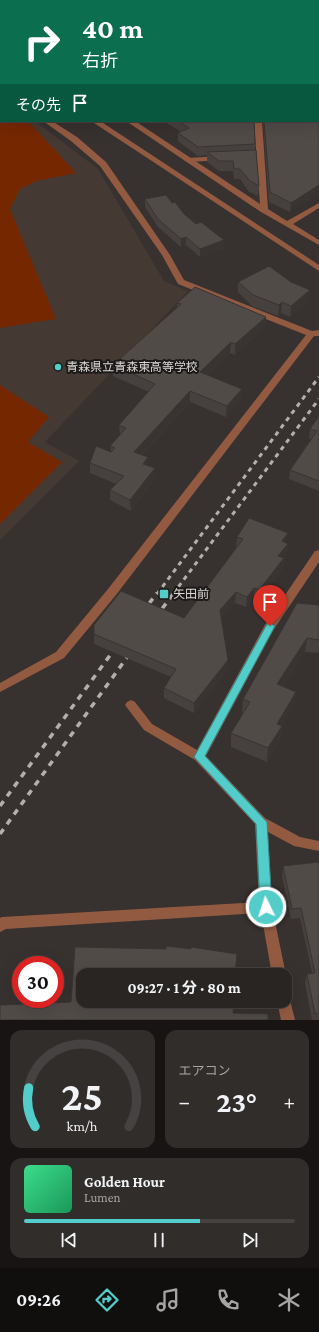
<!DOCTYPE html>
<html lang="ja">
<head>
<meta charset="utf-8">
<style>
  :root { --surface:#292523; --page:#312d2b; --text:#f1f3f6; --muted:#a5a5a6; --line:#454241; --accent:#53cdca }
  body { margin:0; font-family:"Crimson Pro","Noto Sans JP",serif; background:var(--page); color:var(--text); height:100vh; display:flex; flex-direction:column; font-size:15px; white-space:nowrap }
  * { box-sizing:border-box; margin:0 }
  p { font-size:13px; color:var(--muted) }
  .icon { flex:none; width:22px; height:22px; fill:none; stroke:currentColor; stroke-width:2; stroke-linecap:round; stroke-linejoin:round }
  .map { position:relative; height:1020px; overflow:hidden }
  .drawer { display:flex; flex-direction:column; gap:10px; padding:10px; background:#171413; flex:1 }
  .drawer>* { flex:none }
  .banner { position:absolute; left:0px; top:0px; width:319px; height:122px; box-shadow:0 4px 16px #0002,0 0 0 1px var(--line); background:#0b6e4f; color:#fff; overflow:hidden }
  .speed { position:absolute; left:12px; top:956px; display:flex; gap:8px; font-size:20px; font-weight:700; text-align:center }
  .speed>* { display:grid; place-content:center; width:52px; height:52px; border-radius:50%; background:var(--surface); box-shadow:0 4px 16px #0002,0 0 0 1px var(--line); line-height:1 }
  .speed .limit { border:6px solid #d22; background:#fff; color:#111 }
  .pin { position:absolute; display:grid; place-items:center; width:34px; height:34px; color:#fff; margin:-41px -17px; border-radius:50% 50% 50% 0; rotate:-45deg; box-shadow:0 0 4px #0007 }
  .pin .icon { rotate:45deg }
  .me { position:absolute; width:44px; margin:-22px; rotate:356deg; stroke-linejoin:round; filter:drop-shadow(0 0 3px #0008) }
  .turn { display:flex; align-items:center; gap:14px; height:84px; padding:0 16px; font-size:18px }
  .turn .icon { width:52px; height:52px; stroke-width:2.5 }
  .turn b { display:block; font-size:28px; line-height:34px }
  .then { display:flex; align-items:center; height:38px; padding:0 16px; background:#0003; gap:8px; font-size:15px }
  .big { font-size:30px; font-weight:700; line-height:1.1 }
  .drawer .tile { flex:1; display:flex; flex-direction:column; justify-content:center; gap:6px; min-width:0; padding:0 14px; border-radius:12px; background:var(--page) }
  .drawer .dial { align-items:center; gap:0 }
  .dial svg { height:104px; overflow:visible; fill:none; stroke:var(--line); stroke-width:7; stroke-linecap:round; text-anchor:middle }
  .dial text { fill:var(--text); stroke:none }
  .song { display:flex; align-items:center; gap:12px }
  .cover { width:48px; height:48px; border-radius:6px; background:linear-gradient(135deg,hsl(150 70% 55%),hsl(150 70% 35%)) }
  .played { height:4px; border-radius:2px; background:linear-gradient(90deg,var(--accent) 65%,var(--line) 65%) }
  .keys { display:flex; justify-content:space-around; direction:ltr }
  .heat { display:flex; justify-content:space-between; align-items:center; font-size:22px; direction:ltr }
  .drawer .tiles { flex:1; display:grid; gap:10px; grid-template-columns:1fr 1fr }
  .tile:last-child { grid-column:span 2 }
  .trip { position:absolute; left:76px; top:968px; width:216px; height:40px; border-radius:12px; background:var(--surface); box-shadow:0 4px 16px #0002,0 0 0 1px var(--line); font-weight:700; line-height:40px; text-align:center }
  .menu { display:flex; height:64px; justify-content:space-around; align-items:center; background:#100f0e; color:var(--muted) }
  .menu .icon { width:28px; height:28px }
  .menu .selected { color:var(--accent) }
  .menu b { font-size:18px; color:var(--text) }
  .map>svg:first-child { display:block }
  .built { fill:#453934 }
  .green { fill:#752800 }
  .lines { fill:none; stroke-linecap:round; stroke-linejoin:round }
  .stream { fill:#3c0f00; fill-rule:evenodd }
  .service { fill:#935a42; fill-rule:evenodd }
  .minor { fill:#935a42; fill-rule:evenodd }
  .tertiary { fill:#935a42; fill-rule:evenodd }
  .rail-far1 { stroke:#b3afad; stroke-width:3; stroke-dasharray:4.5 4.5; stroke-linecap:butt }
  .rail { stroke:#b3afad; stroke-width:3.5; stroke-dasharray:6 6; stroke-linecap:butt }
  .wall { fill:#46403e }
  .shaded-wall { fill:#393432 }
  .building { fill:#514b48; stroke:#393432 }
  .route { fill:#53cdca; stroke:#368583 }
  .poi-dot { fill:#53cdca; stroke:#1c1a19; stroke-width:1.5 }
  .labels { text-anchor:middle; dominant-baseline:central; stroke-width:4; stroke-linejoin:round; paint-order:stroke }
  .poi-label { font-size:12px; fill:#dbd7d5; stroke:#1c1a19; text-anchor:start }
</style>
</head>
<body>
<div class="map">
<svg width="319" height="1020" viewBox="0 0 319 1020">
  <rect width="100%" height="100%" fill="#37312f"/>
  <polygon class="built" points="0,98 1,121 35,121 98,169 164,281 188,291 45,442 79,461 0,540"/>
  <g class="green">
    <polygon points="0,105 1,121 25,121 32,125 76,173 37,181 20,189 10,209 56,319 0,328"/>
    <polygon points="0,385 49,417 28,442 62,462 0,524"/>
  </g>
  <g class="lines">
    <rect class="stream" x="0" y="48" width="1" height="2"/>
    <g class="service">
      <rect x="119" y="0" width="7" height="1"/>
      <polygon points="215,0 226,0 215,1"/>
      <rect x="0" y="28" width="1" height="4"/>
      <polygon points="221,156 225,158 224,160 188,162 184,160 188,158"/>
    </g>
    <g class="minor">
      <rect x="0" y="2" width="1" height="4"/>
      <rect x="0" y="35" width="1" height="5"/>
      <rect x="318" y="63" width="1" height="4"/>
      <rect x="0" y="93" width="1" height="4"/>
      <polygon points="43,121 52,121 77,137 106,162 170,255 184,280 312,331 319,330 319,336 314,336 116,595 64,658 0,692 0,683 56,652 108,589 306,335 178,284 162,255 100,166 71,141"/>
      <polygon points="126,121 135,121 260,204 254,121 262,121 268,209 287,221 319,203 319,208 293,224 319,240 319,245 261,212"/>
      <polygon points="319,550 319,562 274,629 206,756 265,818 300,837 319,841 319,851 294,846 268,832 272,907 286,975 285,976 285,975 272,975 261,913 6,929 0,932 0,918 2,917 259,902 255,824 195,760 144,730 125,705 127,702 131,700 135,702 152,724 197,750 266,623 315,551"/>
      <polygon points="285,995 289,996 295,1020 281,1020 277,1001 285,1001"/>
    </g>
    <g class="tertiary">
      <rect x="0" y="56" width="1" height="5"/>
      <polygon points="91,121 100,121 319,265 319,271"/>
    </g>
    <g class="rail-far1">
      <polyline points="157,594 319,377"/>
      <polyline points="173,594 319,399"/>
    </g>
    <g class="rail">
      <polyline points="142,613 157,593"/>
      <polyline points="155,618 174,593"/>
      <polyline points="0,806 119,643"/>
      <polyline points="0,834 133,649"/>
    </g>
  </g>
  <g class="wall">
    <polygon points="265,0 319,0 319,54 318,54 318,1 266,1"/>
    <polygon points="163,121 254,121 255,144 255,150 259,186 258,196 249,192 240,179 234,179 233,171 219,171 207,162 207,155 198,156 178,141 178,133 180,131"/>
    <polygon points="263,121 318,121 290,212 269,202"/>
    <polygon points="145,199 172,203 184,214 196,224 224,240 224,248 200,257 186,245 181,247 158,227 145,207"/>
    <polygon points="238,282 309,301 290,317 281,313 278,316 252,306 238,292"/>
    <polygon points="177,303 266,317 265,328 235,355 230,353 208,375 241,400 226,417 190,402 142,455 148,466 155,468 155,479 131,511 110,500 110,490 116,484 90,473 90,463 111,452 110,446 120,436 119,425 149,392 113,376 113,365 177,308"/>
    <polygon points="319,416 319,491 289,479 290,470 312,439 309,438 310,429"/>
    <polygon points="237,537 287,543 288,544 287,554 284,558 283,569 259,601 254,598 246,607 235,603 221,619 228,660 227,670 194,713 164,698 164,688 171,677 94,644 94,634 184,618 237,547 236,547"/>
    <polygon points="319,605 319,653 305,652 283,686 296,692 294,706 282,726 281,740 267,762 231,747 231,733 244,713 242,713 243,699"/>
    <polygon points="319,862 319,1020 312,1020 305,983 307,974 312,973 300,918 291,919 282,876 283,866"/>
  </g>
  <g class="shaded-wall">
    <polygon points="319,185 319,194 290,212 291,203"/>
    <polygon points="186,237 186,245 181,247 181,239"/>
    <polygon points="224,240 224,248 200,257 200,249"/>
    <polygon points="310,290 309,301 290,317 291,306"/>
    <polygon points="282,302 281,313 278,316 279,305"/>
    <polygon points="266,317 265,328 235,355 235,344"/>
    <polygon points="231,342 230,353 200,383 200,372"/>
    <polygon points="242,389 241,400 226,417 227,406"/>
    <polygon points="190,391 190,402 134,463 134,452"/>
    <polygon points="148,457 149,468 143,464"/>
    <polygon points="155,468 155,479 131,511 130,500"/>
    <polygon points="288,533 287,544 282,541"/>
    <polygon points="288,544 287,554 277,567 278,556"/>
    <polygon points="284,558 283,569 259,601 259,590"/>
    <polygon points="254,588 254,598 246,607 247,597"/>
    <polygon points="236,592 235,603 220,621 220,610"/>
    <polygon points="307,638 305,652 276,697 277,684"/>
    <polygon points="228,660 227,670 194,713 194,703"/>
    <polygon points="296,692 294,706 282,728 282,726 281,740 267,762 268,748 277,724"/>
  </g>
  <g class="building">
    <polygon points="4,0 49,0 50,1 4,1"/>
    <polygon points="276,0 319,0 319,46 318,46 318,1 277,1"/>
    <polygon points="318,82 319,82 319,185 291,203 270,192 264,121 318,121"/>
    <polygon points="178,121 254,121 255,144 198,147 178,133 189,128"/>
    <polygon points="256,150 259,186 250,181 240,169 234,169 233,161 219,161 207,152"/>
    <polygon points="166,195 172,203 175,202 184,214 196,224 201,222 224,240 200,249 186,237 181,239 158,219 145,199"/>
    <polygon points="269,266 291,282 310,290 291,306 282,302 279,305 253,295 238,282"/>
    <polygon points="195,287 266,317 235,344 231,342 200,372 242,389 227,406 190,391 134,452 148,457 143,464 155,468 130,500 110,490 124,476 90,463 96,446 111,452 115,448 110,446 126,428 119,425 155,384 113,365 181,304 177,303"/>
    <polygon points="319,416 319,481 290,470 317,431 310,429"/>
    <polygon points="249,518 288,533 282,541 288,544 278,556 284,558 259,590 254,588 247,597 236,592 220,610 228,660 194,703 164,688 176,669 94,634 94,625 121,591 184,618 243,539 237,537"/>
    <polygon points="297,603 319,605 319,640 307,638 277,684 296,692 277,724 282,726 268,748 231,733 250,702 243,699"/>
    <polygon points="319,862 319,1013 315,1014 307,974 315,973 301,908 292,909 283,866"/>
    <polygon points="166,946 191,949 191,947 237,954 235,975 83,975 83,1001 234,1001 233,1013 268,1014 268,1020 0,1020 0,1005 71,1002 75,947 166,949"/>
  </g>
  <polygon class="route" points="270,623 275,626 205,756 267,822 272,907 270,910 266,912 262,910 260,907 256,824 194,757 267,624"/>
  <g class="poi-dot">
    <circle cx="58" cy="367" r="4"/>
    <rect x="159" y="589" width="10" height="10" rx="2"/>
  </g>
  <g class="labels">
    <g class="poi-label">
      <text x="66" y="367">青森県立青森東高等学校</text>
      <text x="173" y="594">矢田前</text>
    </g>
  </g>
</svg>
<div class="speed"><div class="limit">30</div></div>
<div class="pin" style="left:270px;top:626px;background:#d93025"><svg class="icon" aria-label="arrive" viewBox="0 0 24 24"><path d="M6 21V4h12l-3 4 3 4H6"/></svg></div>
<svg class="me" style="left:266px;top:907px" viewBox="-20 -20 40 40"><circle r="17" fill="#53cdca" stroke="#fff" stroke-width="3"/><path d="M0-11L8 9 0 5-8 9z" fill="#fff"/></svg>
<div class="trip">09:27 · 1 分 · 80 m</div>
<div class="banner">
<div class="turn"><svg class="icon" aria-label="right" viewBox="0 0 24 24"><path d="M7 20v-9h11M14 6l5 5-5 5"/></svg><div><b>40 m</b>右折</div></div>
<div class="then">その先<svg class="icon" aria-label="arrive" viewBox="0 0 24 24"><path d="M6 21V4h12l-3 4 3 4H6"/></svg></div>
</div>
</div>
<section class="drawer">
<div class="tiles">
<div class="tile dial"><svg viewBox="0 0 100 80">
<path d="M14 69A42 42 0 1 1 86 69"/>
<path d="M14 69A42 42 0 0 1 9 39" stroke="#53cdca"/>
<text x="50" y="56" font-size="32" font-weight="700">25</text>
<text x="50" y="72" font-size="11">km/h</text>
</svg></div>
<div class="tile"><p>エアコン</p>
<div class="heat"><a>−</a><b class="big">23°</b><a>+</a></div>
</div>
<div class="tile">
<div class="song"><i class="cover"></i><div><b>Golden Hour</b><p>Lumen</p></div></div>
<div class="played"></div>
<div class="keys"><svg class="icon" aria-label="previous" viewBox="0 0 24 24"><path d="M18 5L8 12l10 7zM5 5v14"/></svg><svg class="icon" aria-label="pause" viewBox="0 0 24 24"><path d="M8 5v14M16 5v14"/></svg><svg class="icon" aria-label="next" viewBox="0 0 24 24"><path d="M6 5l10 7-10 7zM19 5v14"/></svg></div>
</div>
</div>
</section>
<nav class="menu">
<b>09:26</b>
<svg class="icon selected" aria-label="directions" viewBox="0 0 24 24"><path d="M12 3l9 9-9 9-9-9zM9 14v-3h6M13 9l2 2-2 2"/></svg>
<svg class="icon" aria-label="music" viewBox="0 0 24 24"><path d="M9 18V5l10-2v13"/><circle cx="6" cy="18" r="3"/><circle cx="16" cy="16" r="3"/></svg>
<svg class="icon" aria-label="phone" viewBox="0 0 24 24"><path d="M5 4h4l2 5-3 2q2 4 5 5l2-3 5 2v4C11 20 4 13 5 4z"/></svg>
<svg class="icon" aria-label="climate" viewBox="0 0 24 24"><path d="M12 3v18M4 7l16 10M4 17L20 7"/></svg>
</nav>
</body>
</html>
